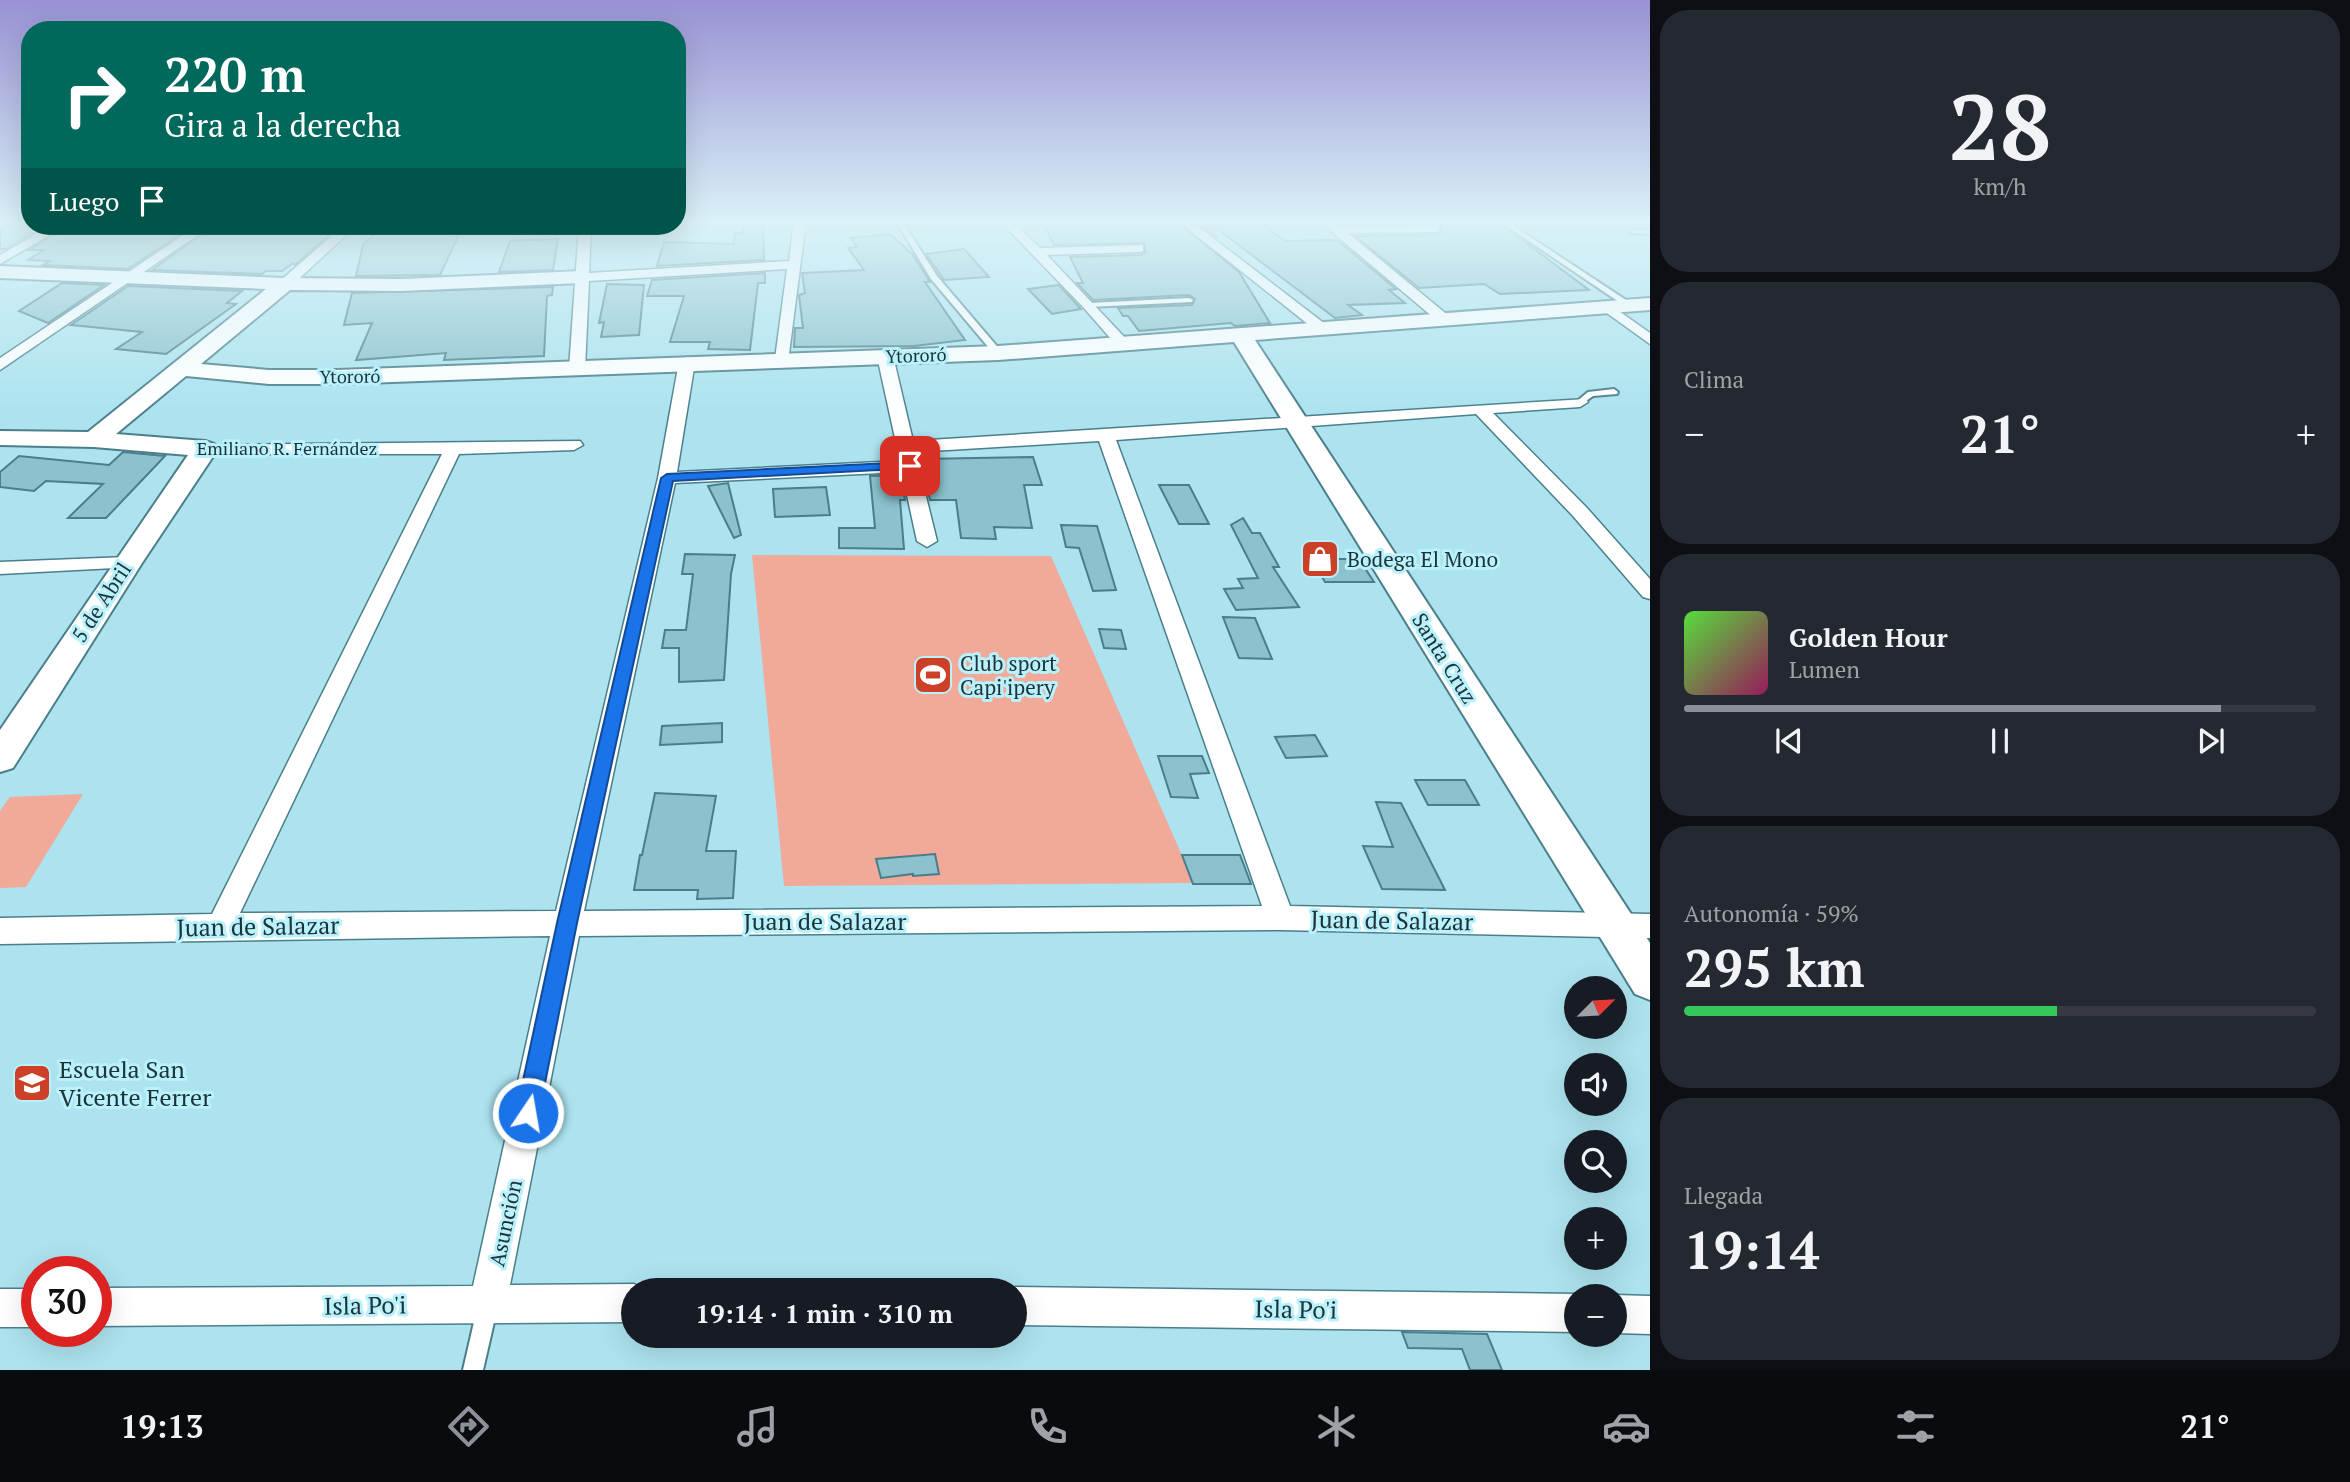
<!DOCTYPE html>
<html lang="es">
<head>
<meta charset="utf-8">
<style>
  :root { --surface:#171b24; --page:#242831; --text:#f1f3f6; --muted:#9ea1a6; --line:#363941; --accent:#8c9099 }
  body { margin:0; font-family:"PT Serif",serif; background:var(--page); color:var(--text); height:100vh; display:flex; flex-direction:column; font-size:26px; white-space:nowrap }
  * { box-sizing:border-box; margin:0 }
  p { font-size:23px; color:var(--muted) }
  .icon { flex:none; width:38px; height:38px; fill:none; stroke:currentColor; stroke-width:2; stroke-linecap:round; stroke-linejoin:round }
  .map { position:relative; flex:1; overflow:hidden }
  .panel { display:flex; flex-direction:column; gap:10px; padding:10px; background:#0d0f14; width:700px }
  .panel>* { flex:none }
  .guide { position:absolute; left:21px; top:21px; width:665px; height:214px; border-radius:28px; box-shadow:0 7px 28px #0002; background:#00695c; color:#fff; overflow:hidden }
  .needle { width:46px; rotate:66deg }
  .buttons { position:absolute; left:1564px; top:976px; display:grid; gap:14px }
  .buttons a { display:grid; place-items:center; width:63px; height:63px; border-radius:50%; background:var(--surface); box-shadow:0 7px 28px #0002; font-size:35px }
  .speed { position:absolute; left:21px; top:1256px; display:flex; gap:14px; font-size:35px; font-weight:700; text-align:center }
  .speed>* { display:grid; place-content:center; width:91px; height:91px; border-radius:50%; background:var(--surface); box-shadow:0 7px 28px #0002; line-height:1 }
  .speed .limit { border:10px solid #d22; background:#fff; color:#111 }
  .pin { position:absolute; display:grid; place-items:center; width:60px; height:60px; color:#fff; margin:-30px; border-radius:14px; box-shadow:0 4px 10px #0006 }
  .me { position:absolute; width:77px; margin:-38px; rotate:12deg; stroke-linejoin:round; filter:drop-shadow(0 0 5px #0008) }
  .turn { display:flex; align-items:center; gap:24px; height:147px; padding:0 28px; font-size:32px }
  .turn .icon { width:91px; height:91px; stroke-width:2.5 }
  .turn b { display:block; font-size:49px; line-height:60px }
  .then { display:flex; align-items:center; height:66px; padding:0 28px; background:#0003; gap:14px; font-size:26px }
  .big { font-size:52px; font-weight:700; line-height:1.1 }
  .panel .widget { flex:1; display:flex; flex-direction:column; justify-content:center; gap:10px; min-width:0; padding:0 24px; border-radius:28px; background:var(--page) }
  .panel .dial { align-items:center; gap:0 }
  .dial b { font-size:91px; line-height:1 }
  .song { display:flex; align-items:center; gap:21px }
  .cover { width:84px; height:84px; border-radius:10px; background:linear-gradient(135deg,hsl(110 70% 55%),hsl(330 70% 35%)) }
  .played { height:7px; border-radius:4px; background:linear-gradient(90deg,var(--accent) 85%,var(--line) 85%) }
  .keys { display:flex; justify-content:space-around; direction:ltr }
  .heat { display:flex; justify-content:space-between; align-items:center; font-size:38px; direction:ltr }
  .charge { height:10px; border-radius:5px; background:linear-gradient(90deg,#34c759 59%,var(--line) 0) }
  .trip { position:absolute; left:621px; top:1278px; width:406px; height:70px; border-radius:35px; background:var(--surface); box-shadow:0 7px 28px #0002; font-weight:700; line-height:70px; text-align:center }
  .menu { display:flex; height:112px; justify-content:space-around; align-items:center; background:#090b0e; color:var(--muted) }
  .menu .icon { width:49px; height:49px }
  .menu .selected { color:var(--accent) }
  .menu b { font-size:32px; color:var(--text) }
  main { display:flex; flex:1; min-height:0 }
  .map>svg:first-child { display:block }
  .green { fill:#f1a999 }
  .building { fill:#8bc2cd; stroke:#4a7e89; stroke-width:2 }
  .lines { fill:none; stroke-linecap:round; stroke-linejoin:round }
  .lane-casing { stroke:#4a7f8a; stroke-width:4 }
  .street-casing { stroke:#4a7f8a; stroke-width:3 }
  .secondary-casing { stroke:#4a7f8a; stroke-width:4 }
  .lane { fill:#fff; fill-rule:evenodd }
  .street { fill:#fff; fill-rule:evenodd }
  .secondary { fill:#fff; fill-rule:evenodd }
  .route { fill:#1a73e8; stroke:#114b97; stroke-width:2 }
  .labels { text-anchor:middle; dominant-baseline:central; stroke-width:6; stroke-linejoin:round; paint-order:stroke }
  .far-street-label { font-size:18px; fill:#1d3338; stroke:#b9f1fd }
  .poi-label { font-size:21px; fill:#1d3338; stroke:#b9f1fd; text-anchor:start }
  .street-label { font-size:21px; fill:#1d3338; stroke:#b9f1fd }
  .near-street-label { font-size:24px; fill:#1d3338; stroke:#b9f1fd }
  .near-poi-label { font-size:24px; fill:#1d3338; stroke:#b9f1fd; text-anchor:start }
</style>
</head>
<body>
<main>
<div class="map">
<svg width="1650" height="1370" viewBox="0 0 1650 1370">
  <rect width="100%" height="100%" fill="#ace3ef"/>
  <g class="green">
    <polygon points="752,555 1051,556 1194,883 784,886"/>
    <polygon points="83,794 26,887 0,888 0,811 10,797"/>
  </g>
  <g class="building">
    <polygon points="1042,221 1064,221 1066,225 1144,225 1141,221 1176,221 1239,272 1270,323 1235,326 1231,323 1139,331 1128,316 1123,316 1118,308 1192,305 1195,299 1189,295 1093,300 1077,283 1083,283 1070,257 1140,255 1145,253 1145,243 1054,245"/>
    <polygon points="1195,221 1258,221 1285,241 1337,240 1396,289 1389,290 1405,303 1348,305 1362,315 1335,318 1207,221 1217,238"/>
    <polygon points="1370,221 1497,221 1589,290 1500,294 1484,284 1419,288 1355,236 1436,235 1441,233 1441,223 1373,223"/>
    <polygon points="8,225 28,226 46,226 5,249 0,249 0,229"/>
    <polygon points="67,226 193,226 128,269 43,265 50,261 28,260 44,250 29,250"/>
    <polygon points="213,226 339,226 295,265 293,263 282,271 266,271 262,274 152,270"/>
    <polygon points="382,226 463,226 440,275 356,276 363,245"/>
    <polygon points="743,226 763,226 764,260 657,266 664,242 734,244 735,233 743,233"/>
    <polygon points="890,234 913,255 930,282 925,282 965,340 914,346 794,347 795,328 803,328 799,295 805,293 802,273 864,270 848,248 857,247 851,238"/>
    <polygon points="558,239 553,270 499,272 510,241"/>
    <polygon points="964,249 989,277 944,280 926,254"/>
    <polygon points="765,273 765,283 758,283 750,350 708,349 710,342 670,342 684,296 647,296 652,280"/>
    <polygon points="62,283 104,285 48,323 19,311"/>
    <polygon points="607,284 644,285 639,335 601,337 604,322 599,323"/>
    <polygon points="1059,285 1081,309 1052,314 1028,289"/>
    <polygon points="128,286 242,291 227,303 236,304 166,354 116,349 142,332 71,325"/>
    <polygon points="553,287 552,295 547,296 544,356 444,360 446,353 356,360 372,323 344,325 352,293"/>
    <polygon points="123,452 165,456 106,518 68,518 103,484 46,481 34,491 0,487 0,472 19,456 109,465"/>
    <polygon points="1033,457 1042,485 1024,485 1032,528 994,527 996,539 961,538 956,500 930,500 921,459"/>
    <polygon points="900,475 905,500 900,500 904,549 839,548 839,528 875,528 870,476"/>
    <polygon points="728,483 741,535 734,538 708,486"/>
    <polygon points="1159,485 1189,485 1209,524 1179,524"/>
    <polygon points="826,487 830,515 775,517 773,489"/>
    <polygon points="1243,518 1252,533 1260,533 1279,567 1273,567 1299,607 1236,610 1224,589 1243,588 1238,579 1258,578 1231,525"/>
    <polygon points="1061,525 1097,526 1116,590 1093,591 1079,548 1066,547"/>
    <polygon points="1306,550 1332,550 1336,559 1359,559 1374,582 1325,582"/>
    <polygon points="685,554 735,555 731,574 724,680 679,682 679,648 662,648 665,630 686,630 693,574 682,574"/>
    <polygon points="1223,617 1255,618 1272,659 1239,658"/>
    <polygon points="1099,629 1121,630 1126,649 1104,648"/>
    <polygon points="722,723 722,742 660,745 662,726"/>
    <polygon points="1315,735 1327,756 1286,758 1275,737"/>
    <polygon points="1158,756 1202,756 1209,773 1190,774 1198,798 1171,797"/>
    <polygon points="1415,780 1465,780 1479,805 1428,805"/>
    <polygon points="655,793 716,796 706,851 736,851 733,898 697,899 698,890 634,890 640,855 642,855"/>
    <polygon points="1376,802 1401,803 1445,890 1382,889 1363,846 1393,847"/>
    <polygon points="935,854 939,874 913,876 913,874 881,878 876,859"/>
    <polygon points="1182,855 1240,855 1251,884 1193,884"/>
    <polygon points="1402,1332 1487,1334 1502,1370 1470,1370 1462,1349 1408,1348"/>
  </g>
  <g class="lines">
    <defs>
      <g id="lane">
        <polygon points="896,221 902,221 937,276 1001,351 1001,355 995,355 931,279"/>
        <polygon points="1499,221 1506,221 1635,306 1628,308"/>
        <polygon points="1632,230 1650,230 1650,234 1630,233 1629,232"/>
        <polygon points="1189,298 1193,300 1192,302 1089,307 1085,305 1089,303"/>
        <polygon points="1614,389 1618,392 1617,394 1593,396 1580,405 1576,402 1588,392"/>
        <polygon points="487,1299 494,1302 497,1309 483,1370 463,1370 477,1309 480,1302"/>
      </g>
      <g id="street">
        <polygon points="794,221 806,221 788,362 778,362 775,359 787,269 589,281 585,369 577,374 569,369 579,226 591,226 589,273 789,261"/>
        <polygon points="1000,221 1012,221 1040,248 1143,245 1143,251 1139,252 1047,255 1128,341 1130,344 1128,347 1118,347 1084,308"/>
        <polygon points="1178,221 1191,221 1329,327 1331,330 1329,333 1319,333"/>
        <polygon points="1319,221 1332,221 1339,226 1439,225 1439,231 1435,232 1348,233 1450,317 1450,323 1440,323"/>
        <polygon points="51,226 65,226 0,264 0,255"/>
        <polygon points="197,226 211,226 0,370 0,358"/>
        <polygon points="343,226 356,226 290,287 280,287 280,281"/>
        <polygon points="1609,304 1650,333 1650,344 1604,311 1602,308"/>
        <path d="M885 351 893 356 913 441 1586 399 1588 402 1580 407 1493 413 1587 508 1650 579V599L1643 597 1573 516 1476 414 1116 440 1290 906 1650 914V938L1280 930 579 936 510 1285 634 1284 647 1290H634V1322L96 1326V1288L473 1286 550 936 0 944V918L212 914 442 454H205L196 449 199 445 580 441 583 445 574 450 459 454 240 913 556 911 658 478 679 362 687 357 695 362 677 472 900 461 877 356ZM1099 441 1262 906 584 911 675 483 902 472 917 541 927 547 937 541 915 452Z"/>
        <polygon points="127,557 134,559 137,563 134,567 0,574 0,562"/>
        <polygon points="1015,1287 1577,1294 1583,1297 1577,1297 1577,1332 1015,1325 1015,1290 1009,1290"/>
        <rect x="0" y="1289" width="37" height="38"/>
        <polygon points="1615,1295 1650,1296 1650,1334 1615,1333 1615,1297 1612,1297"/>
      </g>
      <polygon id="secondary" points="0,266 285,278 401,279 581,271 591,277 581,283 401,291 290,290 201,364 269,370 337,370 998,346 1650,298 1650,310 1255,340 1650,943 1650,1000 1635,994 1234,342 998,360 337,384 269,384 186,376 116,434 205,441 214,444 218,449 142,563 13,768 0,772 0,730 188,455 94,447 0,445 0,431 88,432 266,289 0,278"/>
    </defs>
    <use href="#lane" class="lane-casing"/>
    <use href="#street" class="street-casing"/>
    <use href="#secondary" class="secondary-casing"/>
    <use href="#lane" class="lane"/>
    <use href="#street" class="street"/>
    <use href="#secondary" class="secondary"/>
  </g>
  <linearGradient id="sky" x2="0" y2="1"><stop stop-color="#9891d3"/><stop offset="0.54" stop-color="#daf2f8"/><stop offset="1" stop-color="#daf2f8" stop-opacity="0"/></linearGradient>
  <rect width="1650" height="412" fill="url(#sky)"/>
  <polygon class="route" points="910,462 916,466 914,468 673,481 577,923 539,1113 536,1121 528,1125 520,1121 516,1113 557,923 661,478 667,474"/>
  <defs>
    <symbol id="shop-square" viewBox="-11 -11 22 22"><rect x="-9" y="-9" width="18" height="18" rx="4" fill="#cb4026" stroke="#b9f1fd"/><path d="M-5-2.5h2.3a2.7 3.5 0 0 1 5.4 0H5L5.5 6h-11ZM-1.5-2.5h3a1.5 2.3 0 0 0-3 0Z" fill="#fff"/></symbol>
    <symbol id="stadium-square" viewBox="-11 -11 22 22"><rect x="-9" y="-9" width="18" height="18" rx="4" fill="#cb4026" stroke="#b9f1fd"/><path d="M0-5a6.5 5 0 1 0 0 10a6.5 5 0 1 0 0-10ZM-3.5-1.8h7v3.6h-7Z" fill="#fff"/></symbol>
    <symbol id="school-square" viewBox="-11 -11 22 22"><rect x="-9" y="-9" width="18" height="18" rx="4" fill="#cb4026" stroke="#b9f1fd"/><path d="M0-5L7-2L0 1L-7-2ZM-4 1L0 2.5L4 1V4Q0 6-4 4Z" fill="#fff"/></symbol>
  </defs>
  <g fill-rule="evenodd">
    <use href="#shop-square" x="1298" y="537" width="44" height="44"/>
    <use href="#stadium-square" x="911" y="653" width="44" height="44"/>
    <use href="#school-square" x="10" y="1061" width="44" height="44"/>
  </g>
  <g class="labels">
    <g class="far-street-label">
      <text transform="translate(916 355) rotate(-2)">Ytororó</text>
      <text transform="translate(350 376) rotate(-1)">Ytororó</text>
      <text x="287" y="448">Emiliano R. Fernández</text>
    </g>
    <g class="poi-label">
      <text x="1347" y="559">Bodega El Mono</text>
      <text x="960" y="663">Club sport<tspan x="960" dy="24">Capi'ipery</tspan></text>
    </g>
    <g class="street-label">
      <text transform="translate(101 602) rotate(-57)">5 de Abril</text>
      <text transform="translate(1445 658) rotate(58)">Santa Cruz</text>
      <text transform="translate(505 1223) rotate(-78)">Asunción</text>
    </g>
    <g class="near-street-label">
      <text transform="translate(1392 920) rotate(1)">Juan de Salazar</text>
      <text x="825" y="921">Juan de Salazar</text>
      <text transform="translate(258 926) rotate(-1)">Juan de Salazar</text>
      <text transform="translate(365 1305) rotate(-1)">Isla Po'i</text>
      <text transform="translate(1296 1309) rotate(1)">Isla Po'i</text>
    </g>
    <g class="near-poi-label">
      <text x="59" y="1069">Escuela San<tspan x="59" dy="28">Vicente Ferrer</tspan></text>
    </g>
  </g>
</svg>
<div class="buttons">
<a><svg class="needle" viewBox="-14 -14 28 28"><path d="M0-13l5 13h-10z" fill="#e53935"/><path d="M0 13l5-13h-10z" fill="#9ea1a6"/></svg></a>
<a><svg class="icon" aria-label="sound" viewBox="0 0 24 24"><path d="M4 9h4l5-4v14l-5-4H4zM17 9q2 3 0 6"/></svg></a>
<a><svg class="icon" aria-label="search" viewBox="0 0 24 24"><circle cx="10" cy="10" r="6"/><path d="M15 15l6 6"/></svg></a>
<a>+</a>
<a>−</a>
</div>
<div class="speed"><div class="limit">30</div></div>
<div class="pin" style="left:910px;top:466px;background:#d93025"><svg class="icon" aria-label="arrive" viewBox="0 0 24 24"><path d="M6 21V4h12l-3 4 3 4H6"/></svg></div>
<svg class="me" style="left:528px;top:1113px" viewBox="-20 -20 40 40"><circle r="17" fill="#1a73e8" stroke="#fff" stroke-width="3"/><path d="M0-11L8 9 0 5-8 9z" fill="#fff"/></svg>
<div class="trip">19:14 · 1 min · 310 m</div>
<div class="guide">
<div class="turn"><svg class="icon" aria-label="right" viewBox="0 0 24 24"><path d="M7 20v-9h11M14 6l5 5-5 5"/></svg><div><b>220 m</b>Gira a la derecha</div></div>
<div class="then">Luego<svg class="icon" aria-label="arrive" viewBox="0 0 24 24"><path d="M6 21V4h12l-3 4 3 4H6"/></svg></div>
</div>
</div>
<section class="panel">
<div class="widget dial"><b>28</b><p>km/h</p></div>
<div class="widget"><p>Clima</p>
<div class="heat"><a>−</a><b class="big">21°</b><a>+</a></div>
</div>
<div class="widget">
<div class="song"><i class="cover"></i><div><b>Golden Hour</b><p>Lumen</p></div></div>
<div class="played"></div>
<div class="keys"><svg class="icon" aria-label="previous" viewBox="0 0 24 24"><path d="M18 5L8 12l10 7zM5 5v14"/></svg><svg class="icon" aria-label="pause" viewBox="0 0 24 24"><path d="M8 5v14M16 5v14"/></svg><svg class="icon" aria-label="next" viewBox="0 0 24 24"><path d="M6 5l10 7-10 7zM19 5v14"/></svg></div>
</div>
<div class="widget"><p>Autonomía · 59%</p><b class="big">295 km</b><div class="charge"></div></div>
<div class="widget"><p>Llegada</p><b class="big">19:14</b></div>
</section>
</main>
<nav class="menu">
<b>19:13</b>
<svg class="icon selected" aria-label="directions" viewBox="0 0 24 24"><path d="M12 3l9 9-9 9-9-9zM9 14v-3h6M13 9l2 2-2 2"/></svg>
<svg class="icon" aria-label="music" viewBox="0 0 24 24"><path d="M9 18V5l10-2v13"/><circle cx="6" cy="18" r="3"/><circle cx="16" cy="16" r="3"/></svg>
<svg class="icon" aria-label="phone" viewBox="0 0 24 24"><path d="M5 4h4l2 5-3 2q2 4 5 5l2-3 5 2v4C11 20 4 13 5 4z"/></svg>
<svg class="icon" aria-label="climate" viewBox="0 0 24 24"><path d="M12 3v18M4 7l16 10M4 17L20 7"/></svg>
<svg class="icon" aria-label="car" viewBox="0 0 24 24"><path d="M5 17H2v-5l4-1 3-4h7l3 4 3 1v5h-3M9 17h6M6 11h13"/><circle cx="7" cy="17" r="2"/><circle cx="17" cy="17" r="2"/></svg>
<svg class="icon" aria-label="filters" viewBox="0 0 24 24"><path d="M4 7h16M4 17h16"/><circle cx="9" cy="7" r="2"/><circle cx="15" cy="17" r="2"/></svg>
<b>21°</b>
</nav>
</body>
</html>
